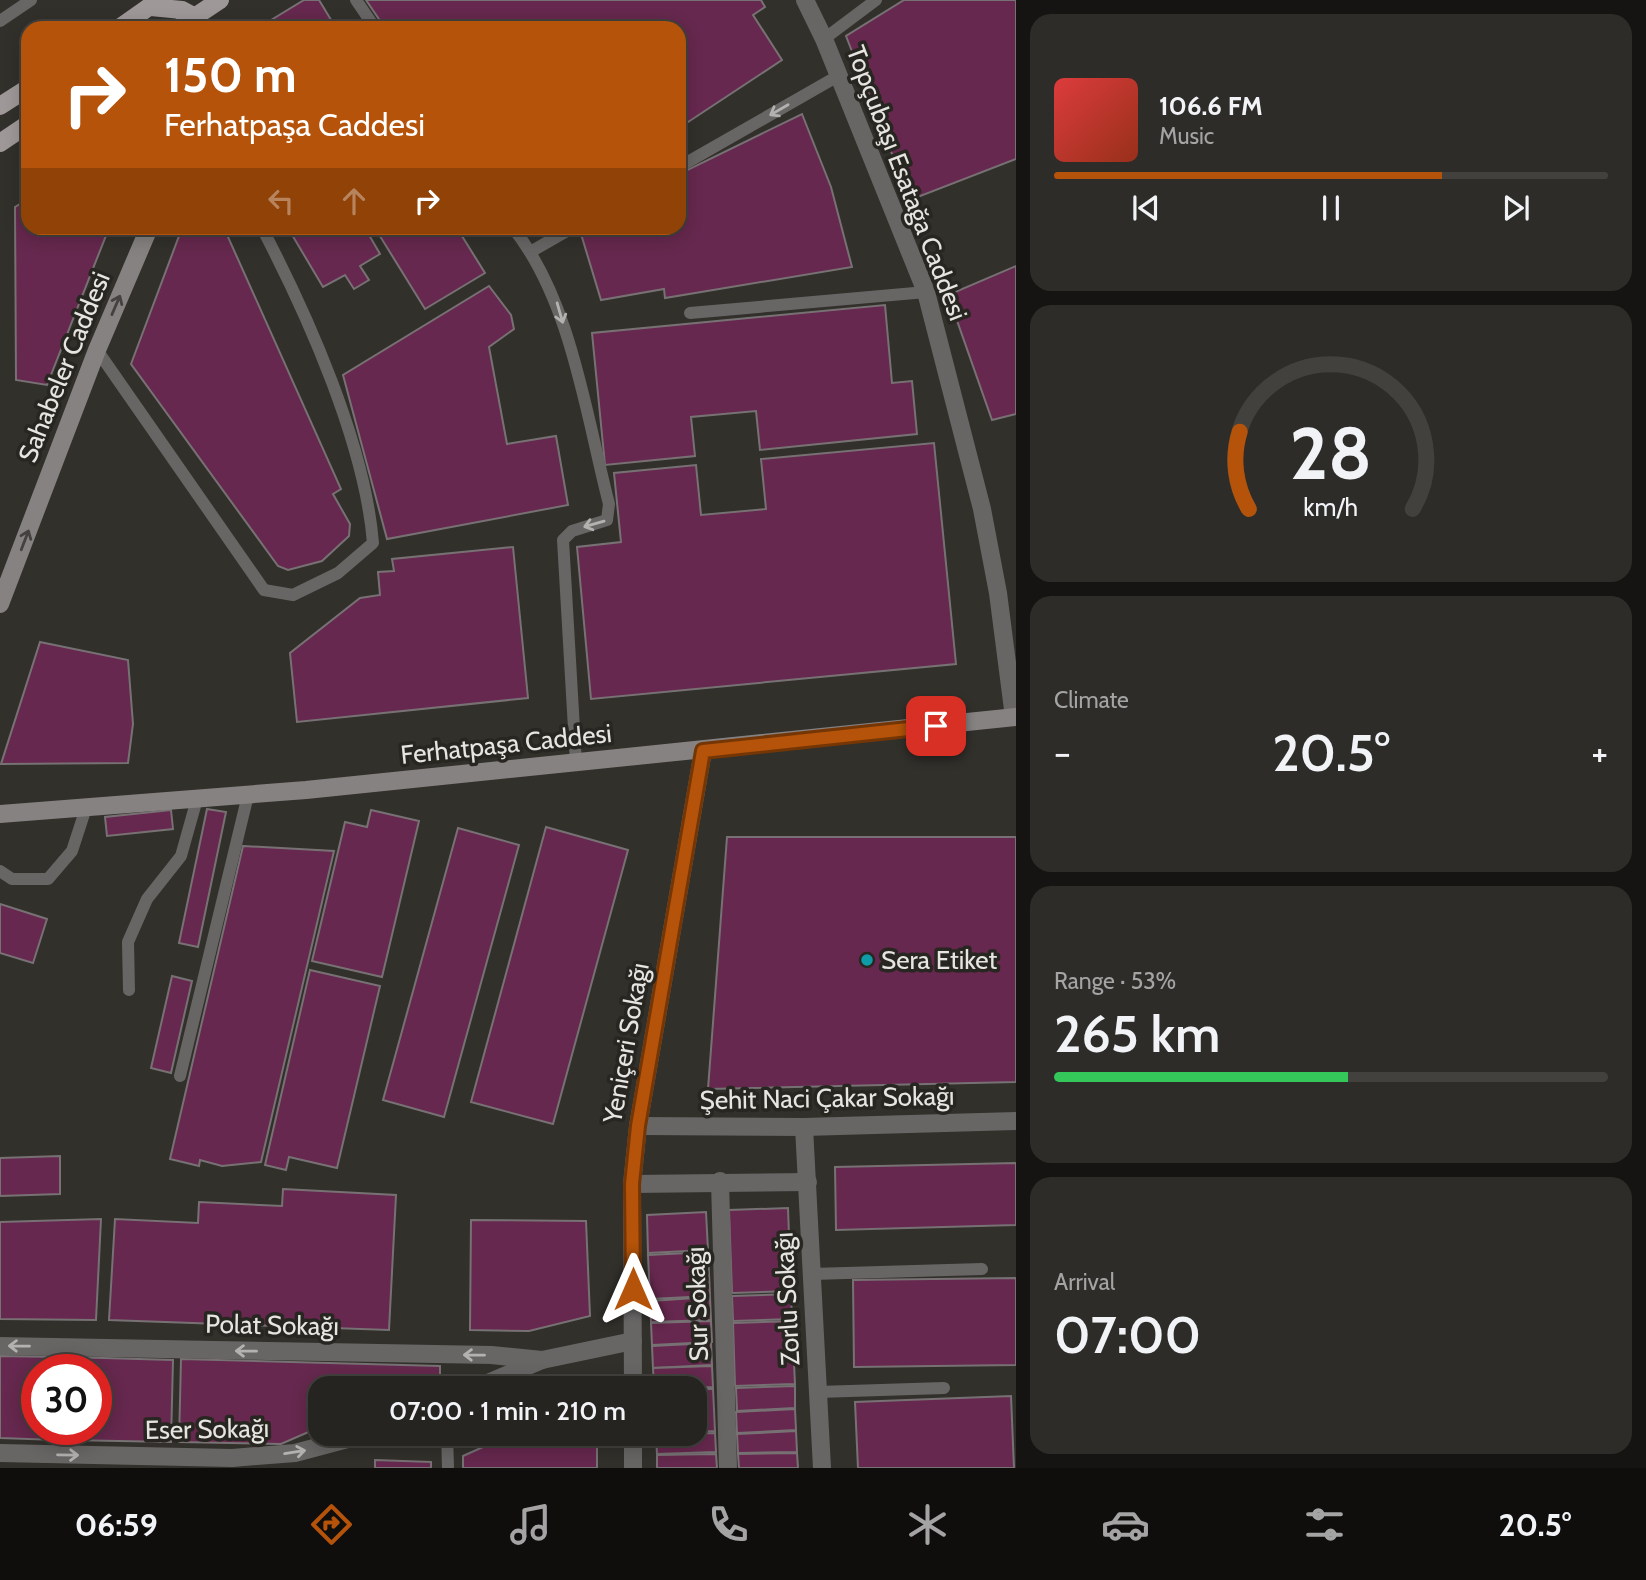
<!DOCTYPE html>
<html lang="en">
<head>
<meta charset="utf-8">
<style>
  :root { --surface:#262420; --page:#2e2c29; --text:#f1f3f6; --muted:#a4a4a5; --line:#42413e; --accent:#b45309 }
  body { margin:0; font-family:Cabin,sans-serif; background:var(--page); color:var(--text); height:100vh; display:flex; flex-direction:column; font-size:26px; white-space:nowrap }
  * { box-sizing:border-box; margin:0 }
  p { font-size:23px; color:var(--muted) }
  .icon { flex:none; width:38px; height:38px; fill:none; stroke:currentColor; stroke-width:2; stroke-linecap:round; stroke-linejoin:round }
  .map { position:relative; flex:1; overflow:hidden }
  .details { display:flex; flex-direction:column; gap:14px; padding:14px; background:#151412; width:630px }
  .details>* { flex:none }
  .banner { position:absolute; left:21px; top:21px; width:665px; height:214px; border-radius:21px; box-shadow:0 4px 18px #0003,0 0 0 2px var(--line); background:#b45309; color:#fff; overflow:hidden }
  .speed { position:absolute; left:21px; top:1354px; display:flex; gap:14px; font-size:35px; font-weight:700; text-align:center }
  .speed>* { display:grid; place-content:center; width:91px; height:91px; border-radius:50%; background:var(--surface); box-shadow:0 4px 18px #0003,0 0 0 2px var(--line); line-height:1 }
  .speed .limit { border:10px solid #d22; background:#fff; color:#111 }
  .pin { position:absolute; display:grid; place-items:center; width:60px; height:60px; color:#fff; margin:-30px; border-radius:14px; box-shadow:0 4px 10px #0006 }
  .me { position:absolute; width:77px; margin:-38px; rotate:0deg; stroke-linejoin:round; filter:drop-shadow(0 0 5px #0008) }
  .turn { display:flex; align-items:center; gap:24px; height:147px; padding:0 28px; font-size:32px }
  .turn .icon { width:91px; height:91px; stroke-width:2.5 }
  .turn b { display:block; font-size:49px; line-height:60px }
  .lanes { display:flex; align-items:center; height:66px; padding:0 28px; background:#0003; justify-content:center; gap:35px; direction:ltr }
  .lanes .off { opacity:.35 }
  .big { font-size:52px; font-weight:600; line-height:1.1 }
  .details .card { flex:1; display:flex; flex-direction:column; justify-content:center; gap:10px; min-width:0; padding:0 24px; border-radius:21px; background:var(--page) }
  .details .dial { align-items:center; gap:0 }
  .dial svg { height:182px; overflow:visible; fill:none; stroke:var(--line); stroke-width:7; stroke-linecap:round; text-anchor:middle }
  .dial text { fill:var(--text); stroke:none }
  .song { display:flex; align-items:center; gap:21px }
  .cover { width:84px; height:84px; border-radius:10px; background:linear-gradient(135deg,hsl(0 70% 55%),hsl(10 70% 35%)) }
  .played { height:7px; border-radius:4px; background:linear-gradient(90deg,var(--accent) 70%,var(--line) 70%) }
  .keys { display:flex; justify-content:space-around; direction:ltr }
  .heat { display:flex; justify-content:space-between; align-items:center; font-size:38px; direction:ltr }
  .charge { height:10px; border-radius:5px; background:linear-gradient(90deg,#34c759 53%,var(--line) 0) }
  .trip { position:absolute; left:308px; top:1376px; width:399px; height:70px; border-radius:21px; background:var(--surface); box-shadow:0 4px 18px #0003,0 0 0 2px var(--line); font-weight:600; line-height:70px; text-align:center }
  .dock { display:flex; height:112px; justify-content:space-around; align-items:center; background:#0f0e0d; color:var(--muted) }
  .dock .icon { width:49px; height:49px }
  .dock .on { color:var(--accent) }
  .dock b { font-size:32px; color:var(--text) }
  main { display:flex; flex:1; min-height:0 }
  .map>svg:first-child { display:block }
  .building { fill:#66284e; stroke:#777174; stroke-width:2 }
  .lines { fill:none; stroke-linecap:round; stroke-linejoin:round }
  .service { stroke:#686565; stroke-width:12 }
  .minor { stroke:#686565; stroke-width:18 }
  .tertiary { stroke:#686565; stroke-width:18 }
  .secondary { stroke:#878282; stroke-width:18 }
  .primary { stroke:#9f9899; stroke-width:18 }
  .oneway { stroke:#b4b2b0 }
  .oneway2 { stroke:#44423e }
  .route-casing { stroke:#753606; stroke-width:18 }
  .route { stroke:#b45309; stroke-width:12 }
  .culture-dot { fill:#0f9aa8; stroke:#282621; stroke-width:2.5 }
  .labels { text-anchor:middle; dominant-baseline:central; stroke-width:7; stroke-linejoin:round; paint-order:stroke }
  .street-label { font-size:26px; fill:#e6e5e2; stroke:#282621 }
  .poi-label { font-size:26px; fill:#e6e5e2; stroke:#282621; text-anchor:start }
</style>
</head>
<body>
<main>
<div class="map">
<svg width="1016" height="1468" viewBox="0 0 1016 1468">
  <rect width="100%" height="100%" fill="#32302b"/>
  <g class="building">
    <polygon points="304,0 319,0 336,28 258,28"/>
    <polygon points="366,0 761,0 765,7 753,15 782,60 679,128 679,28 385,28"/>
    <polygon points="904,0 1016,0 1016,159 910,200 846,36"/>
    <polygon points="802,114 831,187 852,267 665,298 664,289 601,300 581,234 593,228 679,228 679,174"/>
    <polygon points="28,199 28,228 109,228 47,385 16,380 15,207"/>
    <polygon points="182,228 224,228 341,489 333,494 350,524 349,536 322,561 288,570 278,566 131,364"/>
    <polygon points="288,228 365,228 380,254 360,266 369,280 354,289 345,275 323,287"/>
    <polygon points="375,228 457,228 485,273 425,309"/>
    <polygon points="1016,266 1016,414 992,420 948,295"/>
    <polygon points="489,286 511,315 514,329 489,347 507,444 556,436 568,505 387,539 343,375"/>
    <polygon points="885,305 892,383 912,381 917,434 760,450 756,411 691,417 695,456 605,465 592,333"/>
    <polygon points="934,443 956,664 591,699 577,547 621,542 614,473 696,465 701,515 766,509 761,459"/>
    <polygon points="513,547 528,698 297,722 290,653 360,598 380,595 378,572 394,571 392,559"/>
    <polygon points="40,642 128,660 133,724 128,763 1,764"/>
    <polygon points="207,809 226,812 198,947 179,943"/>
    <polygon points="171,810 173,829 107,836 105,817"/>
    <polygon points="371,810 419,821 382,977 312,961 345,822 367,827"/>
    <polygon points="546,827 628,850 553,1124 471,1102"/>
    <polygon points="458,828 519,845 444,1117 383,1100"/>
    <polygon points="727,837 1016,837 1016,1082 708,1089"/>
    <polygon points="243,846 334,851 261,1162 222,1166 200,1160 199,1166 170,1159"/>
    <polygon points="0,904 47,919 33,963 0,953"/>
    <polygon points="310,970 380,986 337,1168 289,1157 286,1170 265,1165"/>
    <polygon points="172,976 192,981 171,1073 151,1068"/>
    <polygon points="60,1156 60,1194 0,1196 0,1158"/>
    <polygon points="1016,1163 1016,1225 836,1230 835,1167"/>
    <polygon points="283,1189 396,1195 389,1330 109,1320 115,1219 198,1223 199,1202 282,1206"/>
    <polygon points="788,1208 791,1291 732,1293 729,1210"/>
    <polygon points="706,1212 708,1250 648,1253 647,1215"/>
    <polygon points="101,1219 96,1320 0,1319 0,1222"/>
    <polygon points="471,1220 586,1221 590,1316 529,1331 470,1330"/>
    <polygon points="708,1252 710,1296 650,1299 648,1255"/>
    <polygon points="1016,1278 1016,1365 854,1367 853,1280"/>
    <polygon points="791,1294 792,1319 733,1321 732,1296"/>
    <polygon points="710,1297 711,1320 651,1322 650,1301"/>
    <polygon points="711,1321 712,1342 652,1345 651,1323"/>
    <polygon points="792,1321 795,1384 735,1386 733,1323"/>
    <polygon points="711,1343 712,1365 653,1368 652,1346"/>
    <polygon points="0,1356 58,1357 58,1370 37,1370 37,1430 56,1430 56,1440 0,1438"/>
    <polygon points="68,1357 173,1360 171,1442 66,1440 66,1430 96,1430 96,1370 68,1370"/>
    <polygon points="181,1359 440,1366 440,1375 412,1388 320,1388 320,1427 281,1444 179,1442"/>
    <polygon points="712,1366 713,1387 654,1388 653,1368"/>
    <polygon points="795,1386 795,1408 737,1411 736,1388"/>
    <polygon points="695,1389 713,1389 715,1431 695,1432"/>
    <polygon points="1011,1396 1014,1468 858,1468 855,1402"/>
    <polygon points="795,1409 796,1430 737,1433 736,1412"/>
    <polygon points="796,1431 797,1452 738,1453 737,1434"/>
    <polygon points="514,1433 597,1433 597,1468 463,1468 463,1456"/>
    <polygon points="715,1433 716,1452 657,1454 656,1435"/>
    <polygon points="797,1453 798,1468 739,1468 738,1454"/>
    <polygon points="716,1454 717,1468 657,1468 657,1455"/>
    <polygon points="375,1460 431,1462 431,1468 375,1468"/>
  </g>
  <g class="lines">
    <g class="service">
      <polyline points="356,0 375,28"/>
      <polyline points="0,21 31,0"/>
      <polyline points="824,39 876,0"/>
      <polyline points="679,167 838,76"/>
      <path d="M513 228C571 300 586 415 609 504L607 520 572 531 563 540 576 763"/>
      <polyline points="532,251 572,228"/>
      <polyline points="690,313 926,292"/>
      <path d="M97 350 264 590 293 595 338 573 373 543C365 444 308 316 262 228"/>
      <polyline points="0,871 12,879 48,879 72,851 86,808"/>
      <polyline points="129,990 128,942 147,899 181,856 197,799"/>
      <polyline points="180,1076 248,795"/>
      <polyline points="812,1274 982,1269"/>
      <polyline points="818,1392 944,1388"/>
      <polyline points="447,1433 448,1468"/>
    </g>
    <g class="minor">
      <polyline points="638,1126 804,1127 1016,1121"/>
      <polyline points="804,1127 822,1468"/>
      <polyline points="720,1181 728,1468"/>
      <polyline points="632,1184 808,1182"/>
      <polyline points="0,1346 491,1355 542,1360"/>
      <polyline points="476,1388 542,1360 633,1341"/>
      <polyline points="633,1388 632,1184 638,1126 703,751"/>
      <polyline points="633,1433 633,1468"/>
      <polyline points="0,1453 232,1458 295,1453 370,1433"/>
    </g>
    <polyline class="tertiary" points="805,0 824,39 926,292 982,509 998,593 1014,717"/>
    <g class="secondary">
      <polyline points="0,604 97,350 149,228"/>
      <polyline points="0,814 306,790 1016,717"/>
    </g>
    <g class="primary">
      <polyline points="151,7 182,10 195,17"/>
      <polyline points="119,28 159,0"/>
      <polyline points="178,28 220,0"/>
      <polyline points="0,106 28,88"/>
      <polyline points="0,143 28,124"/>
    </g>
  </g>
  <defs><path id="oneway-shaft" d="M-6 0H5M1.5-3L5.5 0L1.5 3" fill="none" stroke-width="1.6" stroke-linecap="round" stroke-linejoin="round" transform="scale(1.75)"/></defs>
  <g class="oneway">
    <use href="#oneway-shaft" transform="translate(779 110) rotate(150)"/>
    <use href="#oneway-shaft" transform="translate(560 313) rotate(74)"/>
    <use href="#oneway-shaft" transform="translate(594 524) rotate(164)"/>
    <use href="#oneway-shaft" transform="translate(19 1346) rotate(-179)"/>
    <use href="#oneway-shaft" transform="translate(246 1351) rotate(-179)"/>
    <use href="#oneway-shaft" transform="translate(474 1355) rotate(-179)"/>
    <use href="#oneway-shaft" transform="translate(295 1452) rotate(-9)"/>
    <use href="#oneway-shaft" transform="translate(68 1455) rotate(1)"/>
  </g>
  <g class="oneway2">
    <use href="#oneway-shaft" transform="translate(116 305) rotate(-67)"/>
    <use href="#oneway-shaft" transform="translate(25 540) rotate(-69)"/>
  </g>
  <g class="lines">
    <defs>
      <polyline id="route" points="633,1289 632,1184 638,1126 703,751 936,726"/>
    </defs>
    <use href="#route" class="route-casing"/>
    <use href="#route" class="route"/>
  </g>
  <circle class="culture-dot" cx="867" cy="960" r="7"/>
  <g class="labels">
    <g class="street-label">
      <text transform="translate(907 183) rotate(69)">Topçubaşı Esatağa Caddesi</text>
      <text transform="translate(64 367) rotate(-68)">Sahabeler Caddesi</text>
      <text transform="translate(506 744) rotate(-6)">Ferhatpaşa Caddesi</text>
      <text transform="translate(626 1043) rotate(-80)">Yeniçeri Sokağı</text>
      <text transform="translate(827 1098) rotate(-1)">Şehit Naci Çakar Sokağı</text>
      <text transform="translate(787 1299) rotate(-93)">Zorlu Sokağı</text>
      <text transform="translate(697 1304) rotate(-92)">Sur Sokağı</text>
      <text transform="translate(272 1325) rotate(1)">Polat Sokağı</text>
      <text transform="translate(207 1429) rotate(-1)">Eser Sokağı</text>
    </g>
    <g class="poi-label">
      <text x="881" y="960">Sera Etiket</text>
    </g>
  </g>
</svg>
<div class="speed"><div class="limit">30</div></div>
<div class="pin" style="left:936px;top:726px;background:#d93025"><svg class="icon" aria-label="arrive" viewBox="0 0 24 24"><path d="M6 21V4h12l-3 4 3 4H6"/></svg></div>
<svg class="me" style="left:633px;top:1289px" viewBox="-20 -20 40 40"><path d="M0-17L14 15 0 8-14 15z" fill="#b45309" stroke="#fff" stroke-width="4"/></svg>
<div class="trip">07:00 · 1 min · 210 m</div>
<div class="banner">
<div class="turn"><svg class="icon" aria-label="right" viewBox="0 0 24 24"><path d="M7 20v-9h11M14 6l5 5-5 5"/></svg><div><b>150 m</b>Ferhatpaşa Caddesi</div></div>
<div class="lanes"><svg class="icon off" aria-label="left" viewBox="0 0 24 24"><path d="M17 20v-9H6M10 6l-5 5 5 5"/></svg><svg class="icon off" aria-label="ahead" viewBox="0 0 24 24"><path d="M12 20V5M6 11l6-6 6 6"/></svg><svg class="icon" aria-label="right" viewBox="0 0 24 24"><path d="M7 20v-9h11M14 6l5 5-5 5"/></svg></div>
</div>
</div>
<section class="details">
<div class="card">
<div class="song"><i class="cover"></i><div><b>106.6 FM</b><p>Music</p></div></div>
<div class="played"></div>
<div class="keys"><svg class="icon" aria-label="previous" viewBox="0 0 24 24"><path d="M18 5L8 12l10 7zM5 5v14"/></svg><svg class="icon" aria-label="pause" viewBox="0 0 24 24"><path d="M8 5v14M16 5v14"/></svg><svg class="icon" aria-label="next" viewBox="0 0 24 24"><path d="M6 5l10 7-10 7zM19 5v14"/></svg></div>
</div>
<div class="card dial"><svg viewBox="0 0 100 80">
<path d="M14 69A42 42 0 1 1 86 69"/>
<path d="M14 69A42 42 0 0 1 10 35" stroke="#b45309"/>
<text x="50" y="56" font-size="32" font-weight="700">28</text>
<text x="50" y="72" font-size="11">km/h</text>
</svg></div>
<div class="card"><p>Climate</p>
<div class="heat"><a>−</a><b class="big">20.5°</b><a>+</a></div>
</div>
<div class="card"><p>Range · 53%</p><b class="big">265 km</b><div class="charge"></div></div>
<div class="card"><p>Arrival</p><b class="big">07:00</b></div>
</section>
</main>
<nav class="dock">
<b>06:59</b>
<svg class="icon on" aria-label="directions" viewBox="0 0 24 24"><path d="M12 3l9 9-9 9-9-9zM9 14v-3h6M13 9l2 2-2 2"/></svg>
<svg class="icon" aria-label="music" viewBox="0 0 24 24"><path d="M9 18V5l10-2v13"/><circle cx="6" cy="18" r="3"/><circle cx="16" cy="16" r="3"/></svg>
<svg class="icon" aria-label="phone" viewBox="0 0 24 24"><path d="M5 4h4l2 5-3 2q2 4 5 5l2-3 5 2v4C11 20 4 13 5 4z"/></svg>
<svg class="icon" aria-label="climate" viewBox="0 0 24 24"><path d="M12 3v18M4 7l16 10M4 17L20 7"/></svg>
<svg class="icon" aria-label="car" viewBox="0 0 24 24"><path d="M5 17H2v-5l4-1 3-4h7l3 4 3 1v5h-3M9 17h6M6 11h13"/><circle cx="7" cy="17" r="2"/><circle cx="17" cy="17" r="2"/></svg>
<svg class="icon" aria-label="filters" viewBox="0 0 24 24"><path d="M4 7h16M4 17h16"/><circle cx="9" cy="7" r="2"/><circle cx="15" cy="17" r="2"/></svg>
<b>20.5°</b>
</nav>
</body>
</html>
